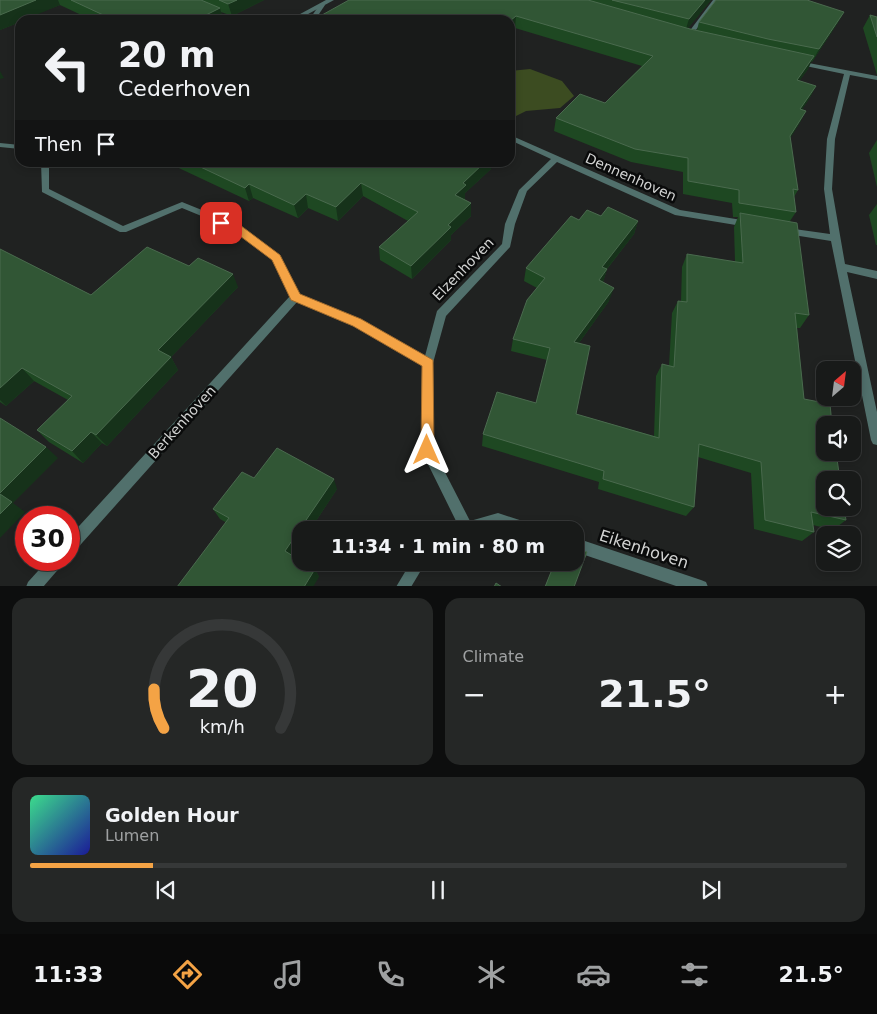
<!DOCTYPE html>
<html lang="en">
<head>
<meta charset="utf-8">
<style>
  :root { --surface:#181a19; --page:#252726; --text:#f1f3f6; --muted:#9fa1a2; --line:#363838; --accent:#f4a345 }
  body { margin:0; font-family:"DejaVu Sans",sans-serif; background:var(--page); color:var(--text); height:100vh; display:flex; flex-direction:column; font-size:19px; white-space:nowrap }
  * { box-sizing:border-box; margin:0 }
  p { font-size:16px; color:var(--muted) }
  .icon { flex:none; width:28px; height:28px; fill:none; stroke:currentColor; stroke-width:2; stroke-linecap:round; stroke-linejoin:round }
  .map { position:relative; height:586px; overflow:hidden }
  .sheet { display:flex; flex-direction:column; gap:12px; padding:12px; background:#0d0e0e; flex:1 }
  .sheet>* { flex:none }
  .guide { position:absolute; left:15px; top:15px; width:500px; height:152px; border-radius:15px; box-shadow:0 2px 8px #0003,0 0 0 1px var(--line); background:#181a19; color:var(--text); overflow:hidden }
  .needle { width:32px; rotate:28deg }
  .buttons { position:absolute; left:816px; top:361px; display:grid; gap:10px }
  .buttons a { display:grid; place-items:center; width:45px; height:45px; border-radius:10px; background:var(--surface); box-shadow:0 2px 8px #0003,0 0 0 1px var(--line); font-size:25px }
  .speed { position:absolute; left:15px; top:506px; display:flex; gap:10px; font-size:25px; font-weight:700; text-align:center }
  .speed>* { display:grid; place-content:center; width:65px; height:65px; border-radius:50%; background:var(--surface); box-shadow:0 2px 8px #0003,0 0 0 1px var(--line); line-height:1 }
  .speed .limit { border:8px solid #d22; background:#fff; color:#111 }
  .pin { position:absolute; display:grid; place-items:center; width:42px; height:42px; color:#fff; margin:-21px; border-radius:10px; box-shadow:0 2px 8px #0006 }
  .me { position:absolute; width:55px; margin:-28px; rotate:0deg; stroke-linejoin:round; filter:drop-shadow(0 0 4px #0008) }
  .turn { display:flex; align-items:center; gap:18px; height:105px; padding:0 20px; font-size:22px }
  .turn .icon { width:65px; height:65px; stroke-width:2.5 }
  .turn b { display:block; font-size:35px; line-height:42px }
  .then { display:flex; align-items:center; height:48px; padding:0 20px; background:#0003; gap:10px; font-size:19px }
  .big { font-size:38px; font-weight:600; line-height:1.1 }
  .sheet .tile { flex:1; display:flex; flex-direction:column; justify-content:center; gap:8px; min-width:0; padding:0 18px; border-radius:15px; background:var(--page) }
  .sheet .dial { align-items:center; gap:0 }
  .dial svg { height:130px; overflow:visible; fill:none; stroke:var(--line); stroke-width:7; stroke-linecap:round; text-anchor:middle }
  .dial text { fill:var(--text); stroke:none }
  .song { display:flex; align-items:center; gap:15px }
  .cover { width:60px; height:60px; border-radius:8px; background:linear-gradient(135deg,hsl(150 70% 55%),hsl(240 70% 35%)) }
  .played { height:5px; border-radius:2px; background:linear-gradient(90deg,var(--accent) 15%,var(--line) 15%) }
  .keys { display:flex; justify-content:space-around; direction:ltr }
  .heat { display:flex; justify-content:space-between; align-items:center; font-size:28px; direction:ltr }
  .sheet .tiles { flex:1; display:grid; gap:12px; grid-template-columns:1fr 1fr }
  .tile:last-child { grid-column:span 2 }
  .trip { position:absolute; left:292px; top:521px; width:292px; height:50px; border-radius:15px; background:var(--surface); box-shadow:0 2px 8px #0003,0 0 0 1px var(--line); font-weight:600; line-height:50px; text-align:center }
  .tabs { display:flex; height:80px; justify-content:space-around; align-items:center; background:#0a0a0a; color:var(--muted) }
  .tabs .icon { width:35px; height:35px }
  .tabs .selected { color:var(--accent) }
  .tabs b { font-size:22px; color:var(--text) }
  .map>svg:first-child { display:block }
  .green { fill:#3c4c21 }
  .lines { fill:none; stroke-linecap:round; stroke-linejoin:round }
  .lane { fill:#51706c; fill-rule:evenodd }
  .street { fill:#51706c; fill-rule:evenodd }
  .wall { fill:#1e4822 }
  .shaded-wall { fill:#16321a }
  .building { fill:#315635; stroke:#4a6a4e }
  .route { fill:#f4a345; stroke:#9f6a2d }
  .labels { text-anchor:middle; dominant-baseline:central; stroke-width:5; stroke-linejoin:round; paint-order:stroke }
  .street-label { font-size:14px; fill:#d2d3d2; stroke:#0a0b0b }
  .near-street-label { font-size:16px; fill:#d2d3d2; stroke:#0a0b0b }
</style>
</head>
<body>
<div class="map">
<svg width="877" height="587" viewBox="0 0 877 587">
  <rect width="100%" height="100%" fill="#202221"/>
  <polygon class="green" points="530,69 562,81 574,96 560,108 526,111 510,119 510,71"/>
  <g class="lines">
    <polygon class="lane" points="320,4 325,5 315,20 309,20"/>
    <g class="street">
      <polygon points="326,0 334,0 297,20 289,20"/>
      <polygon points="713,0 719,0 689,39 685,39 685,37"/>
      <polygon points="208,10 212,10 235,20 226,20 208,12"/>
      <polygon points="798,61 877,76 877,80 850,75 835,139 832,189 845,264 877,271 877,279 847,272 877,412 877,445 873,444 871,440 831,241 787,234 782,231 787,228 830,234 824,189 827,139 844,74 796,64 796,62"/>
      <polygon points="510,135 680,210 748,221 753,224 748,227 675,215 557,162 527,191 515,224 510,247 446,316 433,363 433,449 470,521 498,513 535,525 537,530 511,530 498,525 483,530 455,530 458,525 421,450 422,365 353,326 297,302 74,552 69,554 69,537 290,296 272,259 233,229 182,208 126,232 120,232 42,192 41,162 49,162 49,189 123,226 182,202 239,225 279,255 299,294 361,320 425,356 437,311 502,244 505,224 519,190 551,159 510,140"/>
      <polygon points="0,143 20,145 20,149 0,147"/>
      <polygon points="576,538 701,580 706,582 708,587 679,587 576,552"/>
      <polygon points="48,560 64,560 62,565 43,587 26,587 28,582"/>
      <polygon points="411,562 426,562 411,587 396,587"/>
    </g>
  </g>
  <g class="wall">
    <polygon points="0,0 264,0 232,16 221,12 223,20 92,20 60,5 20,20 20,22 0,30"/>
    <polygon points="349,0 711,0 688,28 697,30 699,22 844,12 837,24 812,62 811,61 808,69 799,81 816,86 809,99 802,109 806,111 799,124 790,138 798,190 794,197 796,212 790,221 809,315 800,328 797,328 804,399 846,520 833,530 813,525 814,532 802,541 754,529 751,473 698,457 694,507 686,516 598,489 599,482 482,446 483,434 536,403 547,360 511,351 513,339 537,288 524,281 526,268 579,220 601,216 638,221 634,234 607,269 603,282 609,301 579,343 576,414 654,436 656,376 662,364 669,366 672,313 678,301 681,301 682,267 687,254 735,262 734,227 738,217 733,217 732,203 683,194 683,172 631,162 554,131 556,118 605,103 642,66 515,28 510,32 510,20"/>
    <polygon points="870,15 877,17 877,75 863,28"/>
    <polygon points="877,140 877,187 869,153"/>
    <polygon points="166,162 492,162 491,169 465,193 465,198 464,199 471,203 471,216 451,235 451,240 412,279 380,260 379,247 408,221 363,196 338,221 308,208 298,218 253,198 249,201"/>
    <polygon points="877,204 877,245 876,245 869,215"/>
    <polygon points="0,249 91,295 189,266 238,287 171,357 178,370 107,446 102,443 83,463 49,442 37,430 68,400 34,381 6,406 0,402"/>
    <polygon points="254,478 337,489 293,556 315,569 319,577 220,519 213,509"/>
  </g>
  <g class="shaded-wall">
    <polygon points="36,0 58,0 60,5 24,20 20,20 20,22 0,30 0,15"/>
    <polygon points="237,0 264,0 232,16 228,4"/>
    <polygon points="705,0 711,0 685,32 689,19"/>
    <polygon points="220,8 223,20 196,20"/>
    <polygon points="844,12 837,24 812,62 819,49"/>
    <polygon points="516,16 515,28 510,32 510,21"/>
    <polygon points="814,56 808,69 791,93 797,80"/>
    <polygon points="0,71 4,78 0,79"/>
    <polygon points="816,86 809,99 794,122 800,109"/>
    <polygon points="806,111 799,124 783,150 790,136"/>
    <polygon points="485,162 492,162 491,169 465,193 465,198 455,208 455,195 463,183"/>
    <polygon points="361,183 363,196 338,221 336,207"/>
    <polygon points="249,184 253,198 249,201 245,188"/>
    <polygon points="306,194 308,208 298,218 294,205"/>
    <polygon points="471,203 471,216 451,235 451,240 412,279 411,266 448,225"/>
    <polygon points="638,221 634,234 598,280 602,267"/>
    <polygon points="607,269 603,282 599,280"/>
    <polygon points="233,274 238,287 171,357 178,370 107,446 96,435 158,350"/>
    <polygon points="614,288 609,301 571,354 574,342"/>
    <polygon points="22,368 34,381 6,406 0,400 0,388"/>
    <polygon points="91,432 102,443 83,463 72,451"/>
    <polygon points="46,447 58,458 13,503 25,512 0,538 0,493"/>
    <polygon points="334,479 337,489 310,530 301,530 301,543 290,560 285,551"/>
    <polygon points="315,569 319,577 313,587 304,587"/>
  </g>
  <g class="building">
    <polygon points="0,0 36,0 0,15"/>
    <polygon points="71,0 201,0 220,8 196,20 114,20"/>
    <polygon points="219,0 237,0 228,4"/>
    <polygon points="349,0 588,0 690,29 814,56 797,80 816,86 800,109 806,111 790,136 798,190 793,189 796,212 739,203 739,190 688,181 688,158 635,149 556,118 580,94 605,103 653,56 516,16 510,21 510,20 313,20"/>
    <polygon points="612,0 705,0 689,19"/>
    <polygon points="716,0 807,0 844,12 819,49 768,39 699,22"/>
    <polygon points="870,15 877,17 877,37"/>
    <polygon points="190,162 485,162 463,183 466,185 455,195 471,203 448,225 451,227 411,266 379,247 418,212 361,183 336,207 306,194 294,205 249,184 245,188"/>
    <polygon points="608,207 638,221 602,267 607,269 599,280 614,288 574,342 590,346 576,414 659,438 662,364 674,367 678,301 687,302 687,254 743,263 740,213 797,223 809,315 795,313 804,399 830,404 832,425 825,425 825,452 836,452 840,480 825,480 825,508 844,508 846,520 811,512 814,532 765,520 761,462 699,444 694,507 603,479 604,471 483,434 497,392 536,403 550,348 513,339 527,300 545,278 526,268 571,216 579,220 587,210 601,216"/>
    <polygon points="147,247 189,266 198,258 233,274 158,350 171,357 96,435 91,432 72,451 37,430 72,396 22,368 0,388 0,249 91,295"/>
    <polygon points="0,418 46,447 0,493"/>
    <polygon points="277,448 334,479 285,551 301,561 301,562 304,562 315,569 304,587 177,587 229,518 213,509 242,472 254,478"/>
    <polygon points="0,494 12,502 0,514"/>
    <polygon points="576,548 587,552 574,587 545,587 555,562 576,562"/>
    <polygon points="496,583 502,587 494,587"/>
  </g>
  <polygon class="route" points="221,219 240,225 280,255 300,294 361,319 433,360 434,450 432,454 427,456 423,454 421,450 422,366 353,326 291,300 272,260 232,230 218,225 216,223"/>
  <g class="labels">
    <g class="street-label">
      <text transform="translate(631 177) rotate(24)">Dennenhoven</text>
      <text transform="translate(463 269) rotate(-46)">Elzenhoven</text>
      <text transform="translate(182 422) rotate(-48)">Berkenhoven</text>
    </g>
    <g class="near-street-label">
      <text transform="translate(644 549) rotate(18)">Eikenhoven</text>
    </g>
  </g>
</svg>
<div class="buttons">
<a><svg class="needle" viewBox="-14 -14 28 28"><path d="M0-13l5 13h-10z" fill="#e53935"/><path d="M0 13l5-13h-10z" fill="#9fa1a2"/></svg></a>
<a><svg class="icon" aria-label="sound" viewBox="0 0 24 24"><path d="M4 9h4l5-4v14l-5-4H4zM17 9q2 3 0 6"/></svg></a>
<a><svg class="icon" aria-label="search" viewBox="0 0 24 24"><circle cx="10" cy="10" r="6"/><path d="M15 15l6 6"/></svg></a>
<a><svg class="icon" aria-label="layers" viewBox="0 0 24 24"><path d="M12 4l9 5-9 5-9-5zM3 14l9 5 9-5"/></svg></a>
</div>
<div class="speed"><div class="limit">30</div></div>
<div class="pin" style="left:221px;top:223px;background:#d93025"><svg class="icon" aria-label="arrive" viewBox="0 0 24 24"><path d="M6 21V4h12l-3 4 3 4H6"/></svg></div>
<svg class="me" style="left:427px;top:450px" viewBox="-20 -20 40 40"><path d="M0-17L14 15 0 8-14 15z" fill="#f4a345" stroke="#fff" stroke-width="4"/></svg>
<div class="trip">11:34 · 1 min · 80 m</div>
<div class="guide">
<div class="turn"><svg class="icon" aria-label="left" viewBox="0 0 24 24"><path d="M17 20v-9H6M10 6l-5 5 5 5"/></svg><div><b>20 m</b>Cederhoven</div></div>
<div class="then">Then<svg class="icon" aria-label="arrive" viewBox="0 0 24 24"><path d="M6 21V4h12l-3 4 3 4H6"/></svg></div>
</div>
</div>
<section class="sheet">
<div class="tiles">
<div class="tile dial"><svg viewBox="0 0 100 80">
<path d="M14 69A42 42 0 1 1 86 69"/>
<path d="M14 69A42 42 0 0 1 8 45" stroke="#f4a345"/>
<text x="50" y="56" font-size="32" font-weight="700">20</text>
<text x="50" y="72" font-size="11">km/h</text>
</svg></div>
<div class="tile"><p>Climate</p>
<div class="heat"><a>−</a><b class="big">21.5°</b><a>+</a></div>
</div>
<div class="tile">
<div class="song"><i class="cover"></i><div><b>Golden Hour</b><p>Lumen</p></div></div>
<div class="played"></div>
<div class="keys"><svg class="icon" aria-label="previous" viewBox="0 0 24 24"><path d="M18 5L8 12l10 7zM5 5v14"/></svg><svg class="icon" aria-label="pause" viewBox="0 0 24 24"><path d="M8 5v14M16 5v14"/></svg><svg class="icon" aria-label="next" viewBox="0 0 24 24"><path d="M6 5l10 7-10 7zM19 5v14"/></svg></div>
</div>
</div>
</section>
<nav class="tabs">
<b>11:33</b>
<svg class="icon selected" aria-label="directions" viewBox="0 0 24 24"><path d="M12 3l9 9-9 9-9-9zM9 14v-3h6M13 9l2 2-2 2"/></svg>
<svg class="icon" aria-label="music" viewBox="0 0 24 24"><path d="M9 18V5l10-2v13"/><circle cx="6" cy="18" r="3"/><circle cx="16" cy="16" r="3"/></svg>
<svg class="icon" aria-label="phone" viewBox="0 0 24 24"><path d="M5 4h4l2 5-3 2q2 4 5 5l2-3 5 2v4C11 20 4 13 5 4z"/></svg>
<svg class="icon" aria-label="climate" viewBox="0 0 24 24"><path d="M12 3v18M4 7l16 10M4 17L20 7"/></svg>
<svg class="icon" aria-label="car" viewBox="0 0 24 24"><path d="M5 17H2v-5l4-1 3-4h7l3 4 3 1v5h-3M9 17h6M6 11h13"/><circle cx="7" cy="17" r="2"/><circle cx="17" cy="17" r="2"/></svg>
<svg class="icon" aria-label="filters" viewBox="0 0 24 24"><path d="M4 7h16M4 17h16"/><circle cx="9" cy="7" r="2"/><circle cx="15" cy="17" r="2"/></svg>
<b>21.5°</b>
</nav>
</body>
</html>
